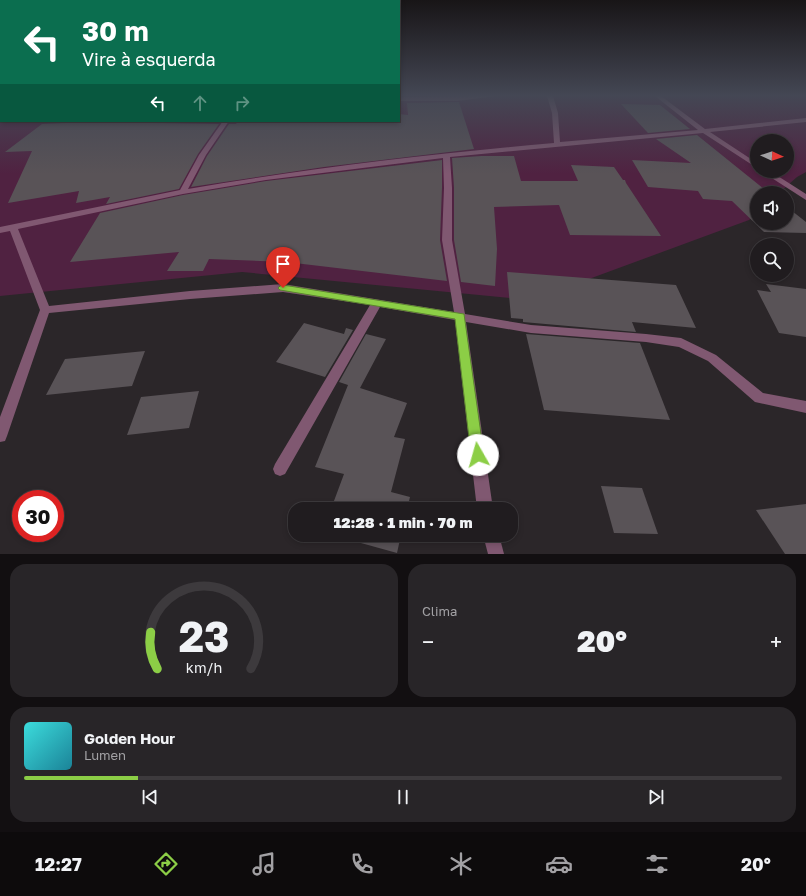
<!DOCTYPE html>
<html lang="pt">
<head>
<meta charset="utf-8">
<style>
  :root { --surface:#201c1f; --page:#282528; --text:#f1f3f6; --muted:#a2a1a4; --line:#3d3a3d; --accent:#8cce46 }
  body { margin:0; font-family:"Golos Text",sans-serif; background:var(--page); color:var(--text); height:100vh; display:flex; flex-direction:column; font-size:15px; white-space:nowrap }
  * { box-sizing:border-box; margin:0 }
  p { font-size:13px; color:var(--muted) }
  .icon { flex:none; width:22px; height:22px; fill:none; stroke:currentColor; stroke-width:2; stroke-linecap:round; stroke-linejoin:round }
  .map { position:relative; height:554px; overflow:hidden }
  .panel { display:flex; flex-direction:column; gap:10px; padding:10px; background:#120f11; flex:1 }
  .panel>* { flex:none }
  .top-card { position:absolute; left:0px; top:0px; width:400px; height:122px; box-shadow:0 2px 6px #0003,0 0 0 1px var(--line); background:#0b6e4f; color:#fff; overflow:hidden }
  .needle { width:26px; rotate:93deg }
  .buttons { position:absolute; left:750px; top:134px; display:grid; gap:8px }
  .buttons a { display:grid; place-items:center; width:44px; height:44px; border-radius:50%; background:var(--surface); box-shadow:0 2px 6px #0003,0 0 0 1px var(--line); font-size:20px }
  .speed { position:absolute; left:12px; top:490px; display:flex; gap:8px; font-size:20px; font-weight:700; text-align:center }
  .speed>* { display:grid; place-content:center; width:52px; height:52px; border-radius:50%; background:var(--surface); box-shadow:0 2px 6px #0003,0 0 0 1px var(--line); line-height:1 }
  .speed .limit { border:6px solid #d22; background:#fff; color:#111 }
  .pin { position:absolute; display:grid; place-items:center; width:34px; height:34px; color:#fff; margin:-41px -17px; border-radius:50% 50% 50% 0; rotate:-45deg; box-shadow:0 0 4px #0007 }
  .pin .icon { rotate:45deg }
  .me { position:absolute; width:44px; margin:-22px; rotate:353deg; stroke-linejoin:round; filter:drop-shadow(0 0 3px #0008) }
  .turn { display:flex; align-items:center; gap:14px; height:84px; padding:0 16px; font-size:18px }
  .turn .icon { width:52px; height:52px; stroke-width:2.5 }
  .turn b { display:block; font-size:28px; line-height:34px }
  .lanes { display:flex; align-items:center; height:38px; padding:0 16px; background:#0003; justify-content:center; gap:20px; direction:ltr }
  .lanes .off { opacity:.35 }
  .big { font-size:30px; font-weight:800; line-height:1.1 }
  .panel .card { flex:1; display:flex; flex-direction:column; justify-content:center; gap:6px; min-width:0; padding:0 14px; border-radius:16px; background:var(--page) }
  .panel .dial { align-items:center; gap:0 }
  .dial svg { height:104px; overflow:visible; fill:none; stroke:var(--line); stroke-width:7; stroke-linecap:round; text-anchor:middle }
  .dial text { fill:var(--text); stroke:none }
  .song { display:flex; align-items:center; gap:12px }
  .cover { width:48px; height:48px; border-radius:6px; background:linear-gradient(135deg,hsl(180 70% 55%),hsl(190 70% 35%)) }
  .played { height:4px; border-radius:2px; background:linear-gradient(90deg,var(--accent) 15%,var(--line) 15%) }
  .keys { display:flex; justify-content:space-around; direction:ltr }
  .heat { display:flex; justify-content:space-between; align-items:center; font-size:22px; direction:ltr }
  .panel .tiles { flex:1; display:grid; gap:10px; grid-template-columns:1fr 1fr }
  .card:last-child { grid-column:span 2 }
  .trip { position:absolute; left:288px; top:502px; width:230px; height:40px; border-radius:16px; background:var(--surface); box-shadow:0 2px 6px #0003,0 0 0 1px var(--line); font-weight:800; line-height:40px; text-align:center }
  .tabs { display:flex; height:64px; justify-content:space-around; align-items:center; background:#0d0b0c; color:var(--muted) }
  .tabs .icon { width:28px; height:28px }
  .tabs .on { color:var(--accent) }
  .tabs b { font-size:18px; color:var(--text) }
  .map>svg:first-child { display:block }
  .green { fill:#502241; fill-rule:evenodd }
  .building { fill:#595357 }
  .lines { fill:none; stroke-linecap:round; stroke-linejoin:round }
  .minor { fill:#805871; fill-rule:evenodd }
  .route { fill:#8cce46; stroke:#5b862e }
</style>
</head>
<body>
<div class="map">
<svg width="806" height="554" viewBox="0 0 806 554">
  <rect width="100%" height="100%" fill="#2b2629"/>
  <path class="green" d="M0 96 1 121H399V96H806V172L797 177 779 193H757V213L749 220 532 300 242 272 0 296ZM757 141H787V171H757Z"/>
  <g class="building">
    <polygon points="459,102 474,149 324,167 191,187 207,156 229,124 236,124 238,121 399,121 399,114 408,115 407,103"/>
    <polygon points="621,104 660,105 690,129 648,133"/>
    <polygon points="89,122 219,124 198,154 179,189 106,204 110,197 76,203 79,191 8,203 32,151 5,152 42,124"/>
    <polygon points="697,135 769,193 757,193 757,223 787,223 787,207 806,222 806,233 764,232 732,201 703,199 698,191 648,187 632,160 691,163 656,139"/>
    <polygon points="481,156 514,156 521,181 578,181 571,165 614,167 623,180 625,180 626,183 661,236 570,235 559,205 494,207 497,249 495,286 461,282 454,240 454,188 452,158"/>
    <polygon points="442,160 442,188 440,240 447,281 286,262 209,259 203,271 167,271 179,252 70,262 100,213 183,195 266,181"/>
    <polygon points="507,272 676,285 696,328 632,322 636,332 523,322 523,319 511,318"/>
    <polygon points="766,284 806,289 806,337 779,333 757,290 771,292"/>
    <polygon points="304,323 344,334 346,328 353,330 325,377 276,362"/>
    <polygon points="366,334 386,339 360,388 407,403 394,437 405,439 391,492 410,497 407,509 331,509 344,474 315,467 348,385 339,382"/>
    <polygon points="526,334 640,343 670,420 544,410"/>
    <polygon points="145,351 132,386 46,395 65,359"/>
    <polygon points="199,391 189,428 127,435 141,397"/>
    <polygon points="601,486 642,488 658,534 614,533"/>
    <polygon points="806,504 806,554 785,554 756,510"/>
    <polygon points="332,535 401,535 397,553"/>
  </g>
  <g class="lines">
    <g class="minor">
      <polygon points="496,96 457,101 399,101 399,97"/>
      <path d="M547 96H553L558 113 560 142 698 130 655 96H661L705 129 806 118V122L710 132 757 163V168L703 133 450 157 452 188V240L465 314 531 325 646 334 681 338 716 355 763 393 806 401V413L755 402 708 361 679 347 646 342 531 333 466 322 493 509H477L455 320 380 307 285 474 280 476 275 474 273 469 275 464 370 305 283 292 190 299 49 313 7 436 5 441 0 442V417L40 310 10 231 0 233V227L180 190 199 155 223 121H229L206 155 188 189C309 168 431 154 554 143L552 113ZM443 158 444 188 442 240 454 312 283 284 190 291 49 306 18 229 183 194 266 180Z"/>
      <rect x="0" y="103" width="1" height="4"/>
      <polygon points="761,171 770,171 806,194 806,200"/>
      <polygon points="483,535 499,535 504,554 488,554"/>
    </g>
  </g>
  <linearGradient id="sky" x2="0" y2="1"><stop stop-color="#181517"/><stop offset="0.55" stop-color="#444754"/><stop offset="1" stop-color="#444754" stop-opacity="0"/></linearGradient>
  <rect width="806" height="174" fill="url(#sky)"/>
  <polygon class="route" points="283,285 464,314 484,455 482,460 478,461 473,460 471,455 455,319 280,290 278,288 280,286"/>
</svg>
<div class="buttons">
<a><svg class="needle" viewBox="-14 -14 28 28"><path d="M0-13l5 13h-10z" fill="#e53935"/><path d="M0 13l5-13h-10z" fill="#a2a1a4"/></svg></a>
<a><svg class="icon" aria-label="sound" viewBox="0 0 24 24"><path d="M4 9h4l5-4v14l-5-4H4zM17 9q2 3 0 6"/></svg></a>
<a><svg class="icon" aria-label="search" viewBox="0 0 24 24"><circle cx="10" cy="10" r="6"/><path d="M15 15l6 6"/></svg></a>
</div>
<div class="speed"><div class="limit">30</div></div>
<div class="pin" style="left:283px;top:288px;background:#d93025"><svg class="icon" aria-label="arrive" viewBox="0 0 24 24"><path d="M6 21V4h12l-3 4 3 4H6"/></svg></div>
<svg class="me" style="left:478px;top:455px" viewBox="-20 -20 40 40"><circle r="19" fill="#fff"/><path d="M0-13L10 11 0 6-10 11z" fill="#8cce46"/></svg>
<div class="trip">12:28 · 1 min · 70 m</div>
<div class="top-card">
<div class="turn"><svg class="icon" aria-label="left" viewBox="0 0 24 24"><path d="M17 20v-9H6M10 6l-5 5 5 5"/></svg><div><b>30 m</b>Vire à esquerda</div></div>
<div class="lanes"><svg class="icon" aria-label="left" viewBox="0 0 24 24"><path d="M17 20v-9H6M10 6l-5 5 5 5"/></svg><svg class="icon off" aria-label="ahead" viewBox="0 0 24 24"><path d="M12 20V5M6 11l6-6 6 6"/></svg><svg class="icon off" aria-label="right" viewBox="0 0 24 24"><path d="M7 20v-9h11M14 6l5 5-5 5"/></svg></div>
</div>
</div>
<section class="panel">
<div class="tiles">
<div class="card dial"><svg viewBox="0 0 100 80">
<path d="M14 69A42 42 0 1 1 86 69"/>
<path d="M14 69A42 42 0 0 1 9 41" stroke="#8cce46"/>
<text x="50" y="56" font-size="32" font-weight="700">23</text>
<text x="50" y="72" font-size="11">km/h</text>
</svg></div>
<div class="card"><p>Clima</p>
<div class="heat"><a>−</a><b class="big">20°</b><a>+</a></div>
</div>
<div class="card">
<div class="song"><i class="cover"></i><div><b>Golden Hour</b><p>Lumen</p></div></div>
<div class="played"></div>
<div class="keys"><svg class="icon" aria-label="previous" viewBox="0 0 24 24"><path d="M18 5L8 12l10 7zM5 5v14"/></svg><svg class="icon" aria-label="pause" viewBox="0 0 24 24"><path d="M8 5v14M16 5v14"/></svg><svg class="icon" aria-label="next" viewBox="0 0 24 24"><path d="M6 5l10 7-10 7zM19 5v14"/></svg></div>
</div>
</div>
</section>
<nav class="tabs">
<b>12:27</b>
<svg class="icon on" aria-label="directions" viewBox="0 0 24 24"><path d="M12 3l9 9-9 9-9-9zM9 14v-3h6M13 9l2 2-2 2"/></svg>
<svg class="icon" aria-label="music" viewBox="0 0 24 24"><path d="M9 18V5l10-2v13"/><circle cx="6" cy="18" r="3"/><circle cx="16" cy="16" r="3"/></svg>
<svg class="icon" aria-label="phone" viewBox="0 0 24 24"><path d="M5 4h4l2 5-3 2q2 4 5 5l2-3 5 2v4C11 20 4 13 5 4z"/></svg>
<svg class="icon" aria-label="climate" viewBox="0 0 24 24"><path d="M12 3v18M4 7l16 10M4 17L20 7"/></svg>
<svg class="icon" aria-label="car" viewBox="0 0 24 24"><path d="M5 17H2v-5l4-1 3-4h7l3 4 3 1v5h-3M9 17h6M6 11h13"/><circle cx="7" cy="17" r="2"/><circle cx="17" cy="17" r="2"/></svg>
<svg class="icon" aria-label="filters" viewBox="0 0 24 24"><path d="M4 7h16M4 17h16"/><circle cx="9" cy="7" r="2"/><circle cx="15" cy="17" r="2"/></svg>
<b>20°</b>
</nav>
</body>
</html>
